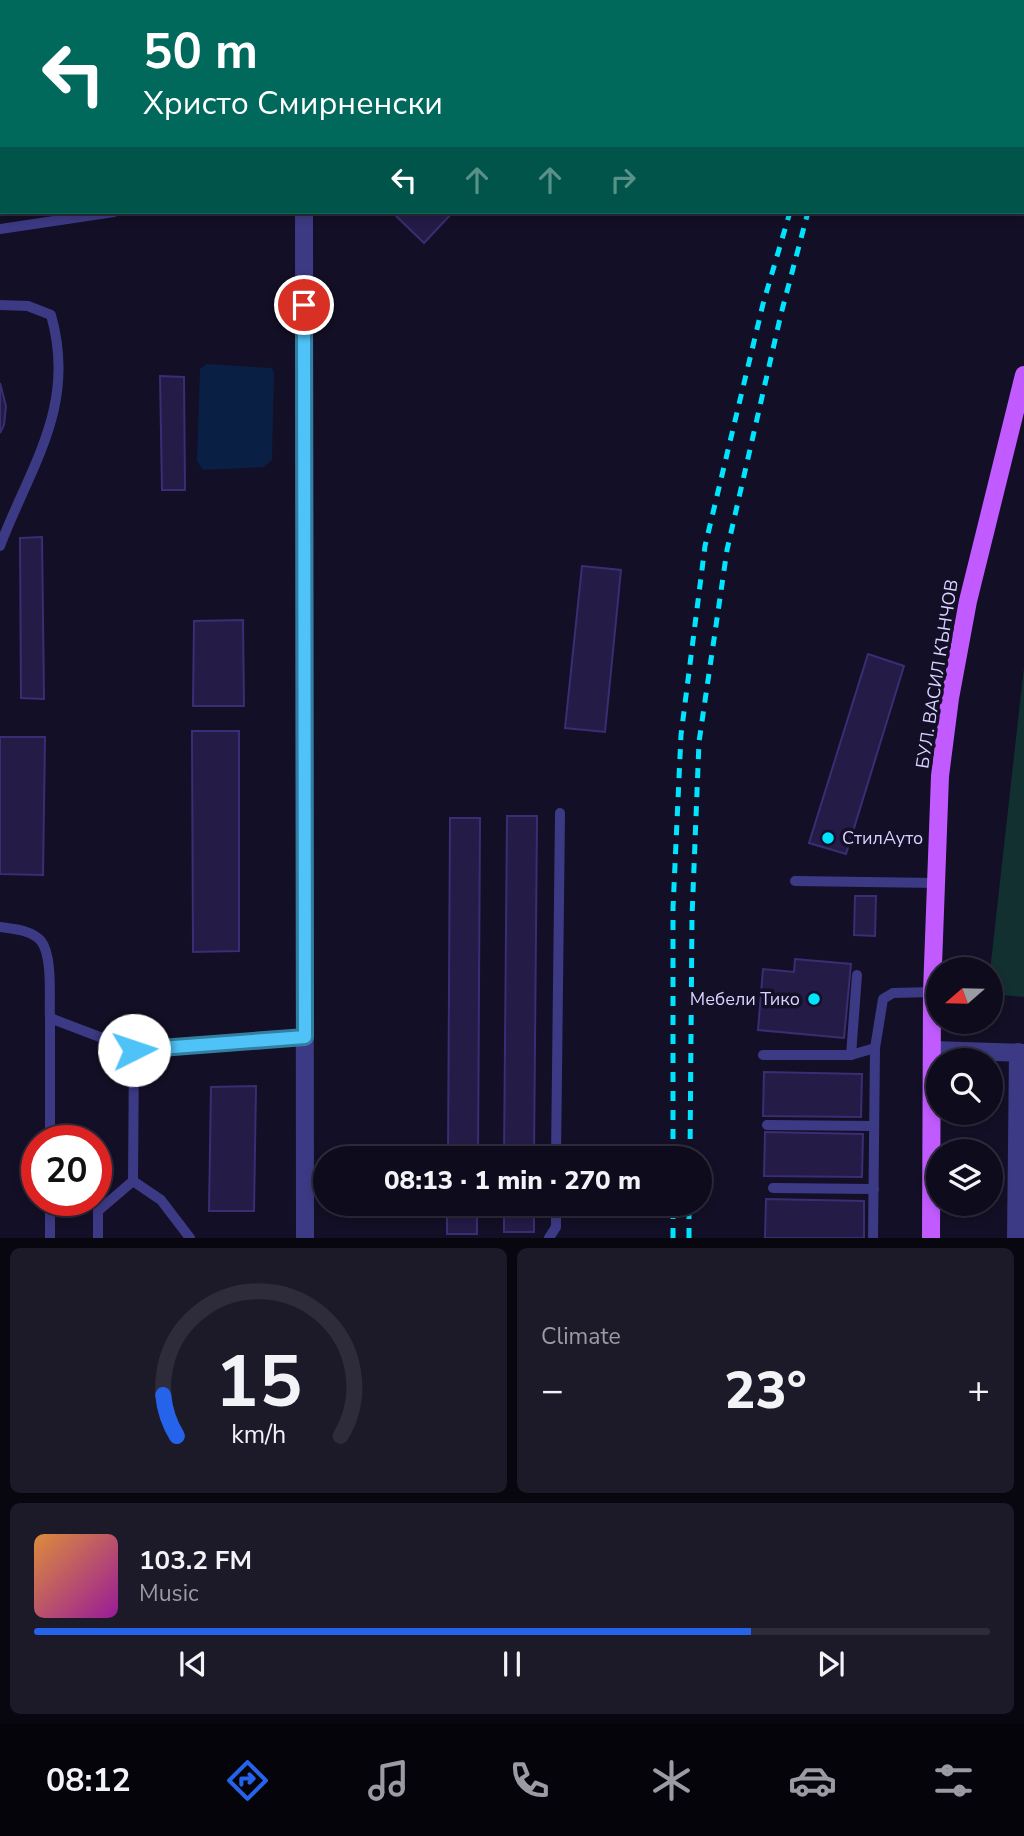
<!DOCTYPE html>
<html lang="en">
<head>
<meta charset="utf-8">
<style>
  :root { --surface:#0e0b1c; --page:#1c1929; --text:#f1f3f6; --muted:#9b9ba3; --line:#2e2b3b; --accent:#2563eb }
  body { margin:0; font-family:"Nunito Sans",sans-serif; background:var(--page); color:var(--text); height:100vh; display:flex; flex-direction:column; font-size:26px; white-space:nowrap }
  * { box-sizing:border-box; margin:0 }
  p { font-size:23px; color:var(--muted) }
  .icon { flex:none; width:38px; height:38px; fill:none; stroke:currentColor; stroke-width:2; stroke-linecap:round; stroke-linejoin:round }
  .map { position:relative; height:1238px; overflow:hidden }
  .sheet { display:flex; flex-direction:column; gap:10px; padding:10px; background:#08060f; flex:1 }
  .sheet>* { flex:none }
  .guide { position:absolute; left:0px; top:0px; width:1026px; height:214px; box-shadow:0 4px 10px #0003,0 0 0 2px var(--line); background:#00695c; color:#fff; overflow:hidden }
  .needle { width:46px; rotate:250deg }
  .buttons { position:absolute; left:926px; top:957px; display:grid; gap:14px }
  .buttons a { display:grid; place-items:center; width:77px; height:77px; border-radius:50%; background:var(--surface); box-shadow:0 4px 10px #0003,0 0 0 2px var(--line); font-size:35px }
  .speed { position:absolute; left:21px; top:1125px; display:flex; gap:14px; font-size:35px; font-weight:700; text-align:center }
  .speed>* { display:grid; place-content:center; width:91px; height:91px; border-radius:50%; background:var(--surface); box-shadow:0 4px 10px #0003,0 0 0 2px var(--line); line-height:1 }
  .speed .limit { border:10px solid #d22; background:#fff; color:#111 }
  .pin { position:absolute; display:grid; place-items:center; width:60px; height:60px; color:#fff; margin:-30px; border:4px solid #fff; border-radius:50%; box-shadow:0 2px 7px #0007 }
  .me { position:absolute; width:77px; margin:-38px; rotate:86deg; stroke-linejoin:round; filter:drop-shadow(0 0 5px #0008) }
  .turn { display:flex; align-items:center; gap:24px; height:147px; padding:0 28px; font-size:32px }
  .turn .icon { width:91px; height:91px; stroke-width:2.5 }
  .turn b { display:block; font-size:49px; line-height:60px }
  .lanes { display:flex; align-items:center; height:66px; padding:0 28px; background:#0003; justify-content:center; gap:35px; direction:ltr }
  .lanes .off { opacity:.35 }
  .big { font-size:52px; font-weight:800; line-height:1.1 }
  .sheet .card { flex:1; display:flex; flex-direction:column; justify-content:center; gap:10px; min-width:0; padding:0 24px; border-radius:10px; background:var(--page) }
  .sheet .dial { align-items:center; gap:0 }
  .dial svg { height:182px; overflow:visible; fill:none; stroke:var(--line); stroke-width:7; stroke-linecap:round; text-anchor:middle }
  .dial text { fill:var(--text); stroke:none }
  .song { display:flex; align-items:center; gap:21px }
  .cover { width:84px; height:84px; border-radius:10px; background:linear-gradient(135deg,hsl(30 70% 55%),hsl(300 70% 35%)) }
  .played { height:7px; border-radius:4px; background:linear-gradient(90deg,var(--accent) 75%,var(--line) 75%) }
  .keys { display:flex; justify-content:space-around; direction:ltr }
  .heat { display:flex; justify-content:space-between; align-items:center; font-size:38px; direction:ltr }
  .sheet .tiles { flex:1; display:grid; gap:10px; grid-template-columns:1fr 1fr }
  .card:last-child { grid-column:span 2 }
  .trip { position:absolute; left:313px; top:1146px; width:399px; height:70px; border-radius:35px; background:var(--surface); box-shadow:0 4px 10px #0003,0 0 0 2px var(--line); font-weight:800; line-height:70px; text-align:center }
  .dock { display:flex; height:112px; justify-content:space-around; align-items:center; background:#06040b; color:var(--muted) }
  .dock .icon { width:49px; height:49px }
  .dock .selected { color:var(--accent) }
  .dock b { font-size:32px; color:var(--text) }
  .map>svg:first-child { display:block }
  .green { fill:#12302f }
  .water { fill:#0a1f44 }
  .building { fill:#241b47; stroke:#3b2d73; stroke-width:2 }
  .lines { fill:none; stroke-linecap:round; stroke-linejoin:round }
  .service { stroke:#3d3a85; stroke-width:10 }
  .minor { stroke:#3d3a85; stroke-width:18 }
  .primary { stroke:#c25bff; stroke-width:18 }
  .rail { stroke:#00e5ff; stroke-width:5; stroke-dasharray:10 9; stroke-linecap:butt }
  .route-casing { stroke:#337fa1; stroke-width:18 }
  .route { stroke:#4fc3f7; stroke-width:12 }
  .poi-dot { fill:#00e5ff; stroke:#130f26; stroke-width:2.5 }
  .labels { text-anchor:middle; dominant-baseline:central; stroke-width:7; stroke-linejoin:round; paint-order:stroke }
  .street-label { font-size:18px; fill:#d9d4ff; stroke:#130f26 }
  .poi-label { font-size:18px; fill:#d9d4ff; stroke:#130f26; text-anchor:start }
</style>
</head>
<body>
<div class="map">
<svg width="1024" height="1238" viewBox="0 0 1024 1238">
  <rect width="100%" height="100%" fill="#130f26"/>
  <polygon class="green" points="1024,667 1024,997 991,994 990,971"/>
  <polygon class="water" points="207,364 272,368 274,373 272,460 264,467 203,470 197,461 200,369"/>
  <g class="building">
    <polygon points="392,212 453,212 424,243"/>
    <polygon points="160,376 184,377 185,490 162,490"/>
    <polygon points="0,383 6,406 4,425 0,433"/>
    <polygon points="42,537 44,699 21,698 20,538"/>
    <polygon points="582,566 621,570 605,732 565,728"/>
    <polygon points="243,620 244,706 193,706 194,621"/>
    <polygon points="868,654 904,666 846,854 809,843"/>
    <polygon points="192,731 239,731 239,951 193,952"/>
    <polygon points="0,737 45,737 43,875 0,874"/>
    <polygon points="507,816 537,816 534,1158 504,1158"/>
    <polygon points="450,818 480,818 478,1158 448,1158"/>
    <polygon points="855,896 876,896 875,936 854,935"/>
    <polygon points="795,959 851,964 844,1038 758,1030 763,969 794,972"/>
    <polygon points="764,1072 862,1074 861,1117 763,1116"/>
    <polygon points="256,1086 254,1211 209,1211 211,1087"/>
    <polygon points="765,1132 863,1134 862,1177 764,1176"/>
    <polygon points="766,1199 864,1201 864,1238 765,1238"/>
    <rect x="447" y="1204" width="30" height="30"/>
    <rect x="504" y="1204" width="30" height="28"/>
  </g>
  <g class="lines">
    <g class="service">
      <polyline points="599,2 603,0"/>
      <polyline points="0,229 114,212"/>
      <path d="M0 305 28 306 51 315C77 406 31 465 0 546"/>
      <polyline points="795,881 937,883"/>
      <path d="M0 927C13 929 32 930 41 941 53 956 49 999 50 1018"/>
      <polyline points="763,1055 851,1055 875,1048"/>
      <polyline points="851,1055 857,975"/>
      <polyline points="767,1125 874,1126"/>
      <polyline points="50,1141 50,1018 134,1050 305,1037"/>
      <polyline points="556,1158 560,813"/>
      <polyline points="133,1181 161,1200 190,1238"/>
      <polyline points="773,1188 874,1189"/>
      <polyline points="50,1200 50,1238"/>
      <polyline points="98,1238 98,1211 133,1181 134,1050"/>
      <polyline points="549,1238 556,1227 556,1204"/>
      <polyline points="873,1238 875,1048 883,999 893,993 932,992"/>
    </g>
    <g class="minor">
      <polyline points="299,0 300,2"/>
      <polyline points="304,212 305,1238"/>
      <polyline points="933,1050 1024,1053"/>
      <polyline points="1016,1238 1018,1052"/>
    </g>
    <polyline class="primary" points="931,1238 932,992 940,776 950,698 968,601 1024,375"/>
    <g class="rail">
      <polyline points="850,2 850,0"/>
      <polyline points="864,2 864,0"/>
      <polyline points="673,1158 673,908 681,735 705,546 763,304 790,212"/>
      <polyline points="690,1158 692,917 699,742 727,550 781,314 808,212"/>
      <polyline points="673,1238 673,1204"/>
      <polyline points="689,1238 689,1204"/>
    </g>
  </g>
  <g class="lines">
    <defs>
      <polyline id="route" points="134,1050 305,1037 304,305"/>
    </defs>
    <use href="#route" class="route-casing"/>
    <use href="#route" class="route"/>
  </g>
  <g class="poi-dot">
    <circle cx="828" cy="838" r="7"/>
    <circle cx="814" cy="999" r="7"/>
  </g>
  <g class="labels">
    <g class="street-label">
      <text transform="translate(937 674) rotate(-81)">БУЛ. ВАСИЛ КЪНЧОВ</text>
    </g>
    <g class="poi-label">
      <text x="842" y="838">СтилАуто</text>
      <text x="800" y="999" text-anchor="end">Мебели Тико</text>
    </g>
  </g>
</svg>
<div class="buttons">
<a><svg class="needle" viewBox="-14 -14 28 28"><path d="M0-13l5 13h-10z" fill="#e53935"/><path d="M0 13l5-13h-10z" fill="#9b9ba3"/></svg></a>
<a><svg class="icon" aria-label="search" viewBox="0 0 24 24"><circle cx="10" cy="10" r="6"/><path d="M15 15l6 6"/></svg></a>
<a><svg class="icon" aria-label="layers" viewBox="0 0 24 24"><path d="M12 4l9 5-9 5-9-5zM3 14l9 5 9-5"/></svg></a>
</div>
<div class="speed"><div class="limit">20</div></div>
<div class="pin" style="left:304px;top:305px;background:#d93025"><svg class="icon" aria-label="arrive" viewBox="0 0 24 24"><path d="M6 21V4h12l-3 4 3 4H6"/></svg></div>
<svg class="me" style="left:134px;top:1050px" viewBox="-20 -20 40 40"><circle r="19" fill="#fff"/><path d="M0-13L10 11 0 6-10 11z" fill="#4fc3f7"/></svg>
<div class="trip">08:13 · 1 min · 270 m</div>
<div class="guide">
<div class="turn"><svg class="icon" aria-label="left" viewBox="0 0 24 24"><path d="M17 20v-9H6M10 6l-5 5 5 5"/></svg><div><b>50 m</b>Христо Смирненски</div></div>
<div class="lanes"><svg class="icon" aria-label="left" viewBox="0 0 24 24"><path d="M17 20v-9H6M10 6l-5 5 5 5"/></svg><svg class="icon off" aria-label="ahead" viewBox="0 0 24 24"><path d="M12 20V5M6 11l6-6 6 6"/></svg><svg class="icon off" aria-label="ahead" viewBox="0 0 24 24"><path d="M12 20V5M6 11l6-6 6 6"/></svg><svg class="icon off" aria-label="right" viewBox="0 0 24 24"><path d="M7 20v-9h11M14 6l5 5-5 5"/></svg></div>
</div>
</div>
<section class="sheet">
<div class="tiles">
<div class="card dial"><svg viewBox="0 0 100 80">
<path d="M14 69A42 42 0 1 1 86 69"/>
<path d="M14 69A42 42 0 0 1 8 51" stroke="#2563eb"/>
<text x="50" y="56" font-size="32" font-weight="700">15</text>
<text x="50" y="72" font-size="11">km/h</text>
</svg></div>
<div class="card"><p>Climate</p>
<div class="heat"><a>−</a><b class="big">23°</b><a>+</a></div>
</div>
<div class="card">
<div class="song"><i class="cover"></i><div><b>103.2 FM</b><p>Music</p></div></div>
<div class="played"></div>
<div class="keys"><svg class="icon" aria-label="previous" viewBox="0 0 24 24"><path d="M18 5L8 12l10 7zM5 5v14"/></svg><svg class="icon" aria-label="pause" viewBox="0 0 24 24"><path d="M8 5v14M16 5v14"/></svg><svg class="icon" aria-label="next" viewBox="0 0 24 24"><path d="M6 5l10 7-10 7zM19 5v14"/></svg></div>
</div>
</div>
</section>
<nav class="dock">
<b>08:12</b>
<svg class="icon selected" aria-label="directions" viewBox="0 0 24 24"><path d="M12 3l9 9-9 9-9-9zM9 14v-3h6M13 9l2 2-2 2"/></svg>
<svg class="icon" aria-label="music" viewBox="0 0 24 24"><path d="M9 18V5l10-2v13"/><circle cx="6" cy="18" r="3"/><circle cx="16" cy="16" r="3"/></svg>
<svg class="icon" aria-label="phone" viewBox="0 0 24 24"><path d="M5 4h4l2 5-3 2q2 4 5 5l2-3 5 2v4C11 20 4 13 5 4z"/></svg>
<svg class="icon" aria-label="climate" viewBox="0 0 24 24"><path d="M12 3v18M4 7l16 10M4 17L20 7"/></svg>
<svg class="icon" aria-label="car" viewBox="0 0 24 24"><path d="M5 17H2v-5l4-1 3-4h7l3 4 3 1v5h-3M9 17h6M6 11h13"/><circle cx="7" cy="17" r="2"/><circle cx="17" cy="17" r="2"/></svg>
<svg class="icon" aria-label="filters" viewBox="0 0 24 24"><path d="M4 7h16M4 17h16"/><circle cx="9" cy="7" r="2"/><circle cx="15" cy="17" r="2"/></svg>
</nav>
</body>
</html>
